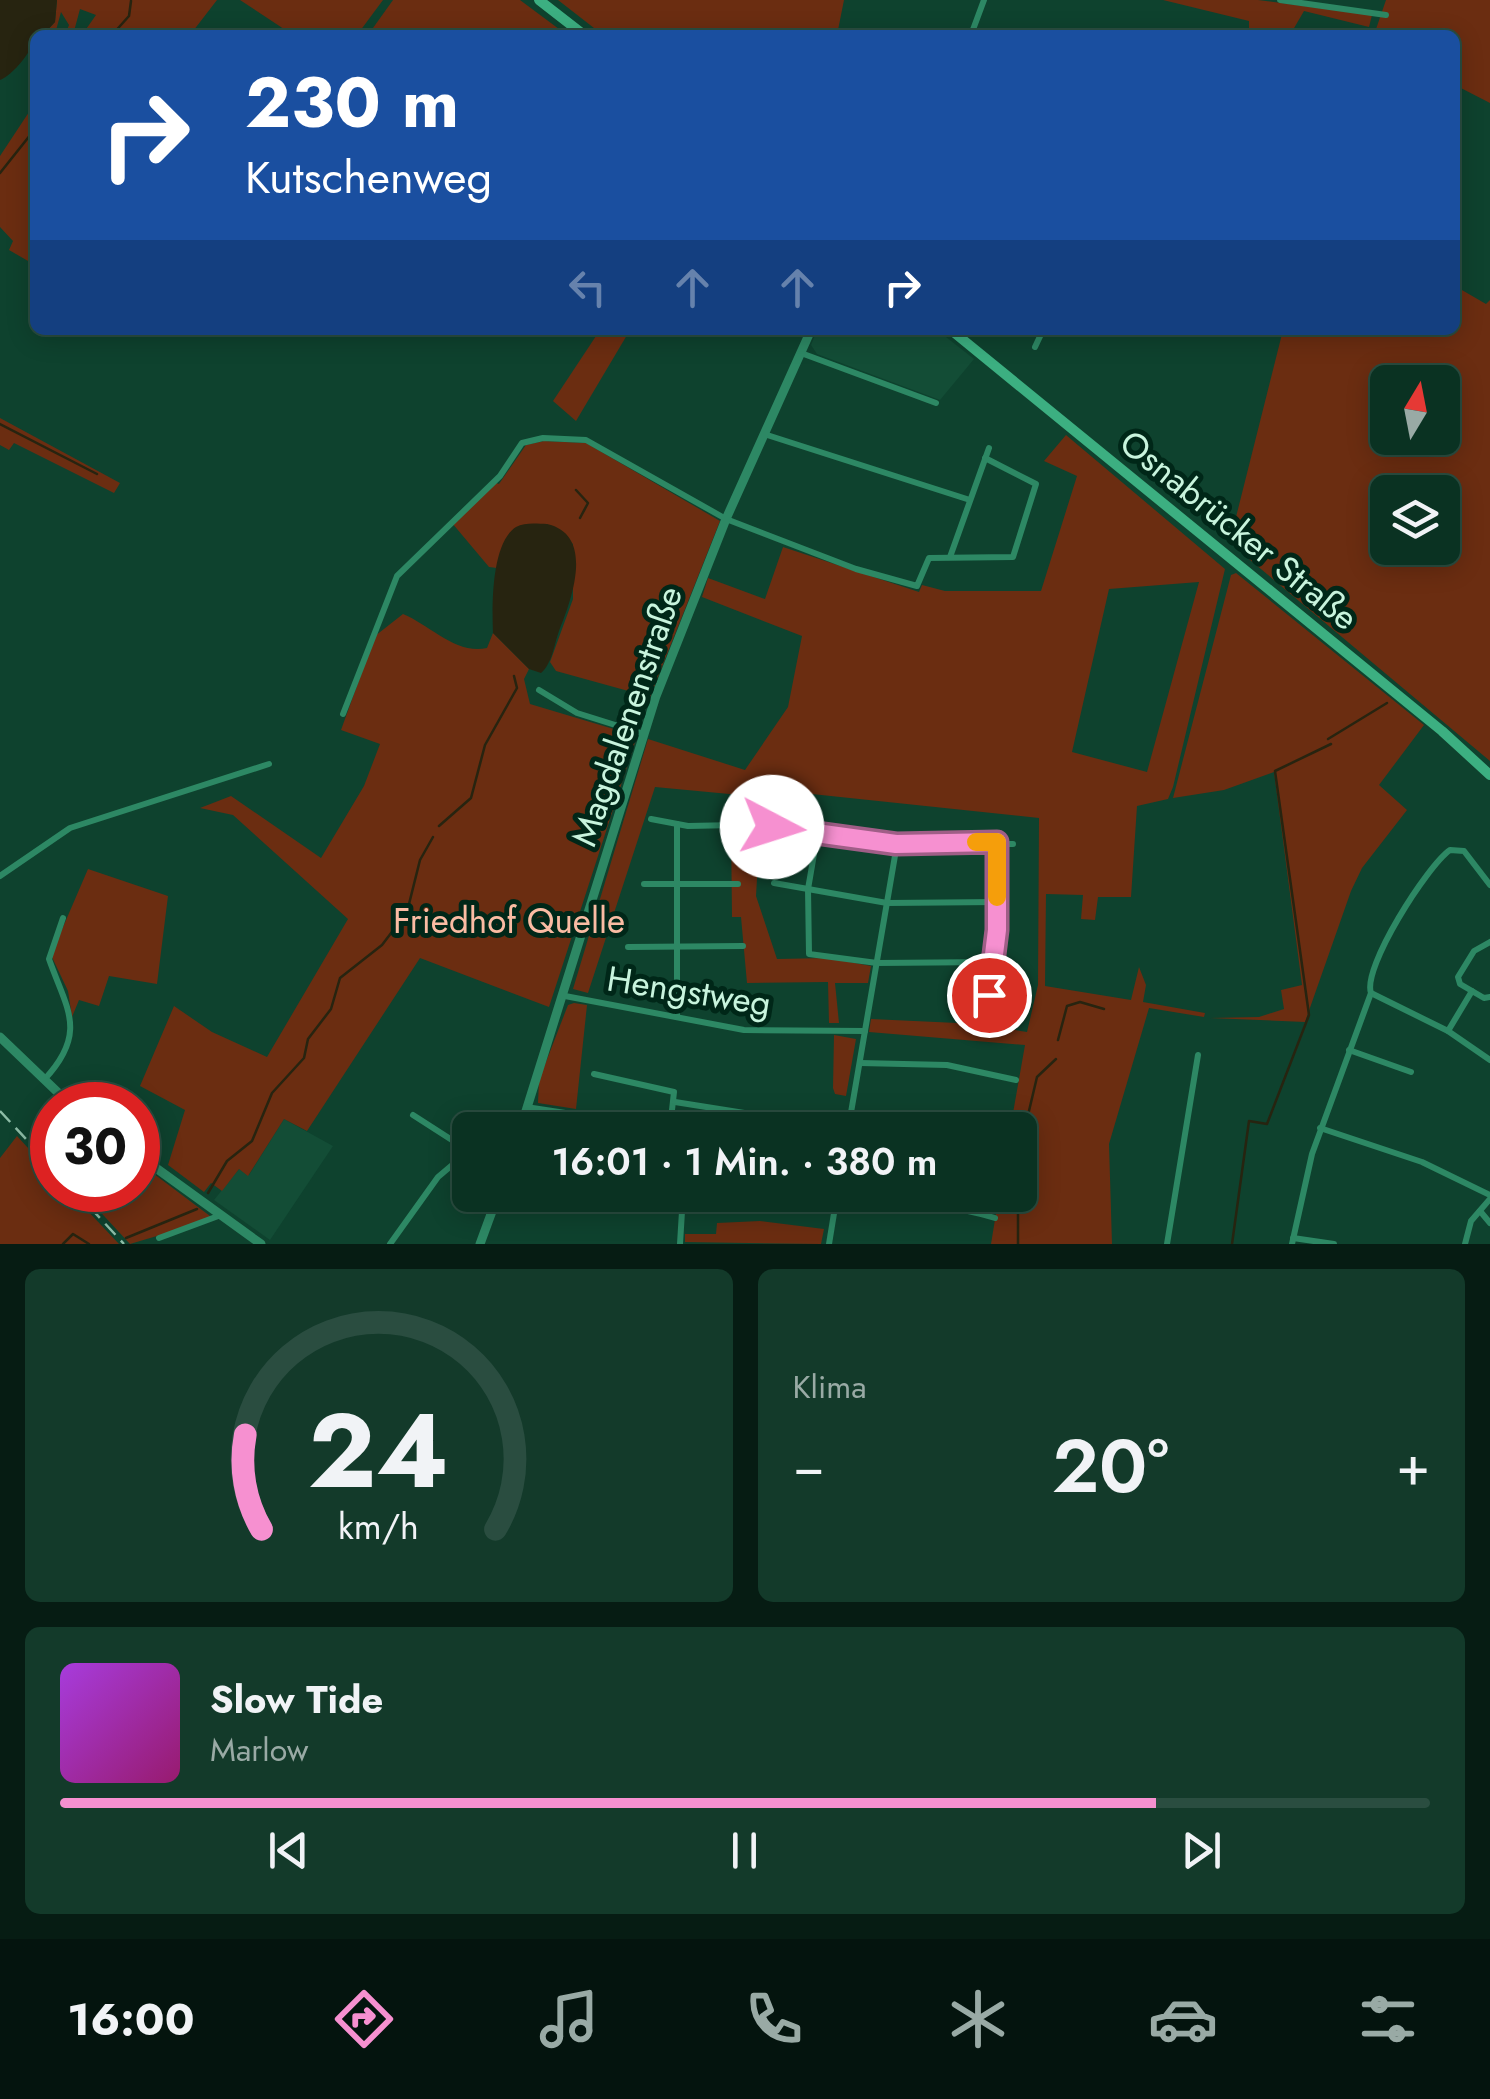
<!DOCTYPE html>
<html lang="de">
<head>
<meta charset="utf-8">
<style>
  :root { --surface:#0a3222; --page:#133a2a; --text:#f1f3f6; --muted:#99aaa5; --line:#2a4d40; --accent:#f690d0 }
  body { margin:0; font-family:Jost,sans-serif; background:var(--page); color:var(--text); height:100vh; display:flex; flex-direction:column; font-size:38px; white-space:nowrap }
  * { box-sizing:border-box; margin:0 }
  p { font-size:32px; color:var(--muted) }
  .icon { flex:none; width:55px; height:55px; fill:none; stroke:currentColor; stroke-width:2; stroke-linecap:round; stroke-linejoin:round }
  .map { position:relative; height:1244px; overflow:hidden }
  .side { display:flex; flex-direction:column; gap:25px; padding:25px; background:#061c13; flex:1 }
  .side>* { flex:none }
  .banner { position:absolute; left:30px; top:30px; width:1430px; height:305px; border-radius:15px; box-shadow:0 5px 25px #0003,0 0 0 2px var(--line); background:#1a4fa0; color:#fff; overflow:hidden }
  .needle { width:65px; rotate:10deg }
  .fabs { position:absolute; left:1370px; top:365px; display:grid; gap:20px }
  .fabs a { display:grid; place-items:center; width:90px; height:90px; border-radius:15px; background:var(--surface); box-shadow:0 5px 25px #0003,0 0 0 2px var(--line); font-size:50px }
  .speed { position:absolute; left:30px; top:1082px; display:flex; gap:20px; font-size:50px; font-weight:700; text-align:center }
  .speed>* { display:grid; place-content:center; width:130px; height:130px; border-radius:50%; background:var(--surface); box-shadow:0 5px 25px #0003,0 0 0 2px var(--line); line-height:1 }
  .speed .limit { border:15px solid #d22; background:#fff; color:#111 }
  .pin { position:absolute; display:grid; place-items:center; width:85px; height:85px; color:#fff; margin:-42px; border:5px solid #fff; border-radius:50%; box-shadow:0 2px 10px #0007 }
  .me { position:absolute; width:110px; margin:-55px; rotate:95deg; stroke-linejoin:round; filter:drop-shadow(0 0 8px #0008) }
  .turn { display:flex; align-items:center; gap:35px; height:210px; padding:0 50px; font-size:45px }
  .turn .icon { width:130px; height:130px; stroke-width:2.5 }
  .turn b { display:block; font-size:70px; line-height:85px }
  .lanes { display:flex; align-items:center; height:95px; padding:0 50px; background:#0003; justify-content:center; gap:50px; direction:ltr }
  .lanes .off { opacity:.35 }
  .big { font-size:75px; font-weight:600; line-height:1.1 }
  .side .widget { flex:1; display:flex; flex-direction:column; justify-content:center; gap:15px; min-width:0; padding:0 35px; border-radius:15px; background:var(--page) }
  .side .dial { align-items:center; gap:0 }
  .dial svg { height:260px; overflow:visible; fill:none; stroke:var(--line); stroke-width:7; stroke-linecap:round; text-anchor:middle }
  .dial text { fill:var(--text); stroke:none }
  .song { display:flex; align-items:center; gap:30px }
  .cover { width:120px; height:120px; border-radius:15px; background:linear-gradient(135deg,hsl(280 70% 55%),hsl(320 70% 35%)) }
  .played { height:10px; border-radius:5px; background:linear-gradient(90deg,var(--accent) 80%,var(--line) 80%) }
  .keys { display:flex; justify-content:space-around; direction:ltr }
  .heat { display:flex; justify-content:space-between; align-items:center; font-size:55px; direction:ltr }
  .side .tiles { flex:1; display:grid; gap:25px; grid-template-columns:1fr 1fr }
  .widget:last-child { grid-column:span 2 }
  .trip { position:absolute; left:452px; top:1112px; width:585px; height:100px; border-radius:15px; background:var(--surface); box-shadow:0 5px 25px #0003,0 0 0 2px var(--line); font-weight:600; line-height:100px; text-align:center }
  .tabs { display:flex; height:160px; justify-content:space-around; align-items:center; background:#04140e; color:var(--muted) }
  .tabs .icon { width:70px; height:70px }
  .tabs .selected { color:var(--accent) }
  .tabs b { font-size:45px; color:var(--text) }
  .map>svg:first-child { display:block }
  .built { fill:#134d36 }
  .green { fill:#6b2d11; fill-rule:evenodd }
  .water { fill:#272410 }
  .lines { fill:none; stroke-linecap:round; stroke-linejoin:round }
  .stream { stroke:#272410; stroke-width:2.5 }
  .minor { stroke:#2d8864; stroke-width:6 }
  .tertiary { stroke:#2d8864; stroke-width:9 }
  .secondary { stroke:#3caf81; stroke-width:10 }
  .rail { stroke:#8dbca6; stroke-width:2.5; stroke-dasharray:15 8; stroke-linecap:butt }
  .route-casing { stroke:#a05e87; stroke-width:25 }
  .route { stroke:#f690d0; stroke-width:18 }
  .slow { stroke:#f59e0b; stroke-width:18 }
  .labels { text-anchor:middle; dominant-baseline:central; stroke-width:10; stroke-linejoin:round; paint-order:stroke }
  .street-label { font-size:35px; fill:#c8f4dd; stroke:#002718 }
  .park-label { font-size:35px; fill:#fabca3; stroke:#002718 }
</style>
</head>
<body>
<div class="map">
<svg width="1490" height="1244" viewBox="0 0 1490 1244">
  <rect width="100%" height="100%" fill="#0e422e"/>
  <g class="built">
    <polygon points="817,330 937,330 974,359 940,400 817,354 811,345"/>
    <polygon points="284,1119 333,1146 270,1240 214,1200 239,1169 249,1175"/>
  </g>
  <g class="green">
    <polygon points="57,0 217,0 190,35 82,35 96,15 80,9 73,35 65,35 69,25 61,12 55,34 43,35 55,22"/>
    <polygon points="240,0 383,0 357,35 293,35"/>
    <polygon points="393,0 520,0 567,35 368,35"/>
    <polygon points="558,0 844,0 837,35 603,35"/>
    <polygon points="1163,0 1258,0 1372,15 1369,27 1304,11 1290,35 1236,35 1249,34 1249,21"/>
    <polygon points="1386,0 1490,0 1490,103 1455,85 1455,35 1374,35"/>
    <polygon points="35,103 35,265 9,250 13,241 0,227 0,156"/>
    <path d="M1455 286 1486 304 1490 300V761L1243 554 1248 533 1233 529 1283 330H1455ZM1388 382H1442V438H1388ZM1442 492V548H1388V492Z"/>
    <polygon points="600,330 630,330 576,421 553,401"/>
    <polygon points="0,418 120,483 114,493 14,443 9,450 0,445"/>
    <path d="M1066 435 1225 569 1173 787 1168 799 1137 806 1131 897H1098L1095 920 1081 919 1083 895 1046 894 1045 986 1131 1000 1139 967 1146 985 1143 1002 1205 1013 1204 1017 1149 1008 1109 1144 1112 1244H991L999 1195H1020V1130H1010L1025 1045 869 1032 871 1019 979 1024 1027 1032 1038 985 1039 818 756 788 762 793 756 896 777 959 828 958 871 966 868 983H835L839 1023H829L828 982 747 983 741 917H732L731 827H740V795L655 787 588 993 573 989 648 739 745 770 788 707 802 636 702 597 708 578 765 599 783 547 919 592 922 585 945 591H1041L1077 476 1044 461ZM1199 582 1147 772 1072 752 1109 589Z"/>
    <path d="M544 441 586 443 720 521 650 697 556 671 550 662 573 599V544L547 524C512 524 507 537 497 568L489 567 452 523 493 482 499 484 526 445Z"/>
    <polygon points="1236,573 1424,725 1379,785 1407,810 1362,868 1351,891 1305,1022 1210,1018 1259,1017 1284,1009 1281,990 1302,985 1274,772 1224,790 1173,798 1231,575"/>
    <path d="M403 614C430 625 456 655 487 648L493 633 529 669 524 679 530 704 637 736 549 1007 420 958 307 1131 284 1119 248 1176 239 1169 222 1191 211 1183 204 1192 168 1165 185 1110 140 1086 174 1006 212 1032 267 1057 348 919 233 815 200 808 231 796 321 858 364 786 380 744 341 730 375 636Z"/>
    <polygon points="88,869 168,896 157,984 109,976 99,1006 79,1000 72,1017 68,991 51,955"/>
    <polygon points="574,1003 587,1005 576,1109 538,1103 539,1080 568,1005"/>
    <polygon points="834,1035 856,1039 846,1096 835,1094 833,1088"/>
    <polygon points="17,1136 52,1174 52,1190 68,1190 119,1244 0,1244 0,1158"/>
    <polygon points="138,1162 214,1219 130,1244 80,1190 138,1190"/>
    <polygon points="760,1221 824,1229 821,1244 685,1242 685,1234 716,1234 717,1223"/>
  </g>
  <g class="water">
    <path d="M0 0H57L55 22 43 35H35C35 49 12 76 0 80Z"/>
    <path d="M547 524C596 535 571 601 559 631 554 645 552 664 541 673L529 669 493 633C492 607 491 543 516 527 525 522 538 524 547 524Z"/>
  </g>
  <g class="lines">
    <g class="stream">
      <polyline points="112,35 129,16 131,1"/>
      <polyline points="0,173 35,129"/>
      <polyline points="0,424 97,474"/>
      <polyline points="576,490 588,503 580,518"/>
      <polyline points="1328,739 1387,703"/>
      <polyline points="439,826 471,798 485,745 517,688 514,676"/>
      <polyline points="1058,1040 1067,1006 1080,1002 1104,1009"/>
      <polyline points="1020,1149 1037,1077 1056,1059"/>
      <polyline points="208,1193 227,1161 252,1141 272,1093 304,1058 308,1039 331,1009 340,978 382,945 407,912 420,860 433,837"/>
      <polyline points="126,1238 197,1209"/>
      <polyline points="63,1244 73,1234 89,1244"/>
      <polyline points="1018,1244 1018,1195"/>
      <polyline points="1232,1244 1249,1121 1267,1124 1309,1015 1275,771 1331,744"/>
    </g>
    <g class="minor">
      <polyline points="1280,0 1386,15"/>
      <polyline points="971,35 984,0"/>
      <polyline points="1035,347 1043,330"/>
      <polyline points="801,353 936,403"/>
      <polyline points="764,434 970,500"/>
      <polyline points="950,557 989,448"/>
      <polyline points="539,690 577,713 644,734"/>
      <polyline points="343,714 397,576 500,476 522,443 543,438 586,440 726,519 856,569 917,586 929,558 1013,557 1036,484 985,458"/>
      <polyline points="651,819 688,826 736,825"/>
      <polyline points="772,827 897,844 1013,844"/>
      <polyline points="818,831 808,889 809,954 877,963 993,962"/>
      <polyline points="997,842 997,930 989,995 1008,1001"/>
      <polyline points="0,876 70,828 269,764"/>
      <polyline points="774,883 887,903 997,902"/>
      <polyline points="644,884 738,884"/>
      <polyline points="1490,942 1474,951 1458,977 1460,984 1484,998 1490,997"/>
      <polyline points="628,947 743,946"/>
      <polyline points="1371,993 1448,1031 1490,1060"/>
      <polyline points="565,996 744,1030 865,1031"/>
      <polyline points="967,997 989,995"/>
      <polyline points="677,1017 677,824"/>
      <polyline points="1448,1031 1472,991"/>
      <polyline points="1349,1050 1411,1072"/>
      <polyline points="860,1063 947,1065 1016,1080"/>
      <polyline points="594,1074 674,1092 670,1128"/>
      <path d="M44 1080C89 1032 66 1008 49 959L63 918"/>
      <polyline points="675,1102 757,1115"/>
      <polyline points="526,1107 677,1130"/>
      <polyline points="413,1115 469,1151"/>
      <polyline points="1320,1128 1422,1162 1490,1195"/>
      <polyline points="848,1130 897,844"/>
      <path d="M812 1195C873 1206 935 1199 995 1218"/>
      <polyline points="1480,1211 1490,1223"/>
      <polyline points="159,1238 221,1215"/>
      <polyline points="1293,1238 1334,1244"/>
      <polyline points="390,1244 438,1177 470,1150"/>
      <polyline points="680,1244 683,1195"/>
      <polyline points="829,1244 837,1195"/>
      <polyline points="1167,1244 1198,1055"/>
      <path d="M1292 1244 1312 1154 1371 993C1362 968 1427 866 1450 850L1464 851 1490 885"/>
      <polyline points="1465,1244 1471,1221 1490,1199"/>
    </g>
    <g class="tertiary">
      <polyline points="0,1037 71,1105"/>
      <polyline points="520,1130 656,696 726,519 811,330"/>
      <polyline points="138,1155 261,1244"/>
      <polyline points="480,1244 498,1195"/>
    </g>
    <g class="secondary">
      <polyline points="539,0 584,35"/>
      <polyline points="951,330 1442,731 1490,775"/>
    </g>
    <g class="rail">
      <polyline points="0,1111 52,1167"/>
      <polyline points="74,1190 124,1244"/>
    </g>
  </g>
  <g class="lines">
    <defs>
      <polyline id="route" points="772,827 896,844 997,842 997,930 989,995"/>
    </defs>
    <use href="#route" class="route-casing"/>
    <use href="#route" class="route"/>
    <polyline class="slow" points="976,842 997,842 997,897"/>
  </g>
  <g class="labels">
    <g class="street-label">
      <text transform="translate(1239 530) rotate(39)">Osnabrücker Straße</text>
      <text transform="translate(627 716) rotate(-71)">Magdalenenstraße</text>
      <text transform="translate(689 991) rotate(9)">Hengstweg</text>
    </g>
    <g class="park-label">
      <text x="509" y="921">Friedhof Quelle</text>
    </g>
  </g>
</svg>
<div class="fabs">
<a><svg class="needle" viewBox="-14 -14 28 28"><path d="M0-13l5 13h-10z" fill="#e53935"/><path d="M0 13l5-13h-10z" fill="#99aaa5"/></svg></a>
<a><svg class="icon" aria-label="layers" viewBox="0 0 24 24"><path d="M12 4l9 5-9 5-9-5zM3 14l9 5 9-5"/></svg></a>
</div>
<div class="speed"><div class="limit">30</div></div>
<div class="pin" style="left:989px;top:995px;background:#d93025"><svg class="icon" aria-label="arrive" viewBox="0 0 24 24"><path d="M6 21V4h12l-3 4 3 4H6"/></svg></div>
<svg class="me" style="left:772px;top:827px" viewBox="-20 -20 40 40"><circle r="19" fill="#fff"/><path d="M0-13L10 11 0 6-10 11z" fill="#f690d0"/></svg>
<div class="trip">16:01 · 1 Min. · 380 m</div>
<div class="banner">
<div class="turn"><svg class="icon" aria-label="right" viewBox="0 0 24 24"><path d="M7 20v-9h11M14 6l5 5-5 5"/></svg><div><b>230 m</b>Kutschenweg</div></div>
<div class="lanes"><svg class="icon off" aria-label="left" viewBox="0 0 24 24"><path d="M17 20v-9H6M10 6l-5 5 5 5"/></svg><svg class="icon off" aria-label="ahead" viewBox="0 0 24 24"><path d="M12 20V5M6 11l6-6 6 6"/></svg><svg class="icon off" aria-label="ahead" viewBox="0 0 24 24"><path d="M12 20V5M6 11l6-6 6 6"/></svg><svg class="icon" aria-label="right" viewBox="0 0 24 24"><path d="M7 20v-9h11M14 6l5 5-5 5"/></svg></div>
</div>
</div>
<section class="side">
<div class="tiles">
<div class="widget dial"><svg viewBox="0 0 100 80">
<path d="M14 69A42 42 0 1 1 86 69"/>
<path d="M14 69A42 42 0 0 1 9 40" stroke="#f690d0"/>
<text x="50" y="56" font-size="32" font-weight="700">24</text>
<text x="50" y="72" font-size="11">km/h</text>
</svg></div>
<div class="widget"><p>Klima</p>
<div class="heat"><a>−</a><b class="big">20°</b><a>+</a></div>
</div>
<div class="widget">
<div class="song"><i class="cover"></i><div><b>Slow Tide</b><p>Marlow</p></div></div>
<div class="played"></div>
<div class="keys"><svg class="icon" aria-label="previous" viewBox="0 0 24 24"><path d="M18 5L8 12l10 7zM5 5v14"/></svg><svg class="icon" aria-label="pause" viewBox="0 0 24 24"><path d="M8 5v14M16 5v14"/></svg><svg class="icon" aria-label="next" viewBox="0 0 24 24"><path d="M6 5l10 7-10 7zM19 5v14"/></svg></div>
</div>
</div>
</section>
<nav class="tabs">
<b>16:00</b>
<svg class="icon selected" aria-label="directions" viewBox="0 0 24 24"><path d="M12 3l9 9-9 9-9-9zM9 14v-3h6M13 9l2 2-2 2"/></svg>
<svg class="icon" aria-label="music" viewBox="0 0 24 24"><path d="M9 18V5l10-2v13"/><circle cx="6" cy="18" r="3"/><circle cx="16" cy="16" r="3"/></svg>
<svg class="icon" aria-label="phone" viewBox="0 0 24 24"><path d="M5 4h4l2 5-3 2q2 4 5 5l2-3 5 2v4C11 20 4 13 5 4z"/></svg>
<svg class="icon" aria-label="climate" viewBox="0 0 24 24"><path d="M12 3v18M4 7l16 10M4 17L20 7"/></svg>
<svg class="icon" aria-label="car" viewBox="0 0 24 24"><path d="M5 17H2v-5l4-1 3-4h7l3 4 3 1v5h-3M9 17h6M6 11h13"/><circle cx="7" cy="17" r="2"/><circle cx="17" cy="17" r="2"/></svg>
<svg class="icon" aria-label="filters" viewBox="0 0 24 24"><path d="M4 7h16M4 17h16"/><circle cx="9" cy="7" r="2"/><circle cx="15" cy="17" r="2"/></svg>
</nav>
</body>
</html>
